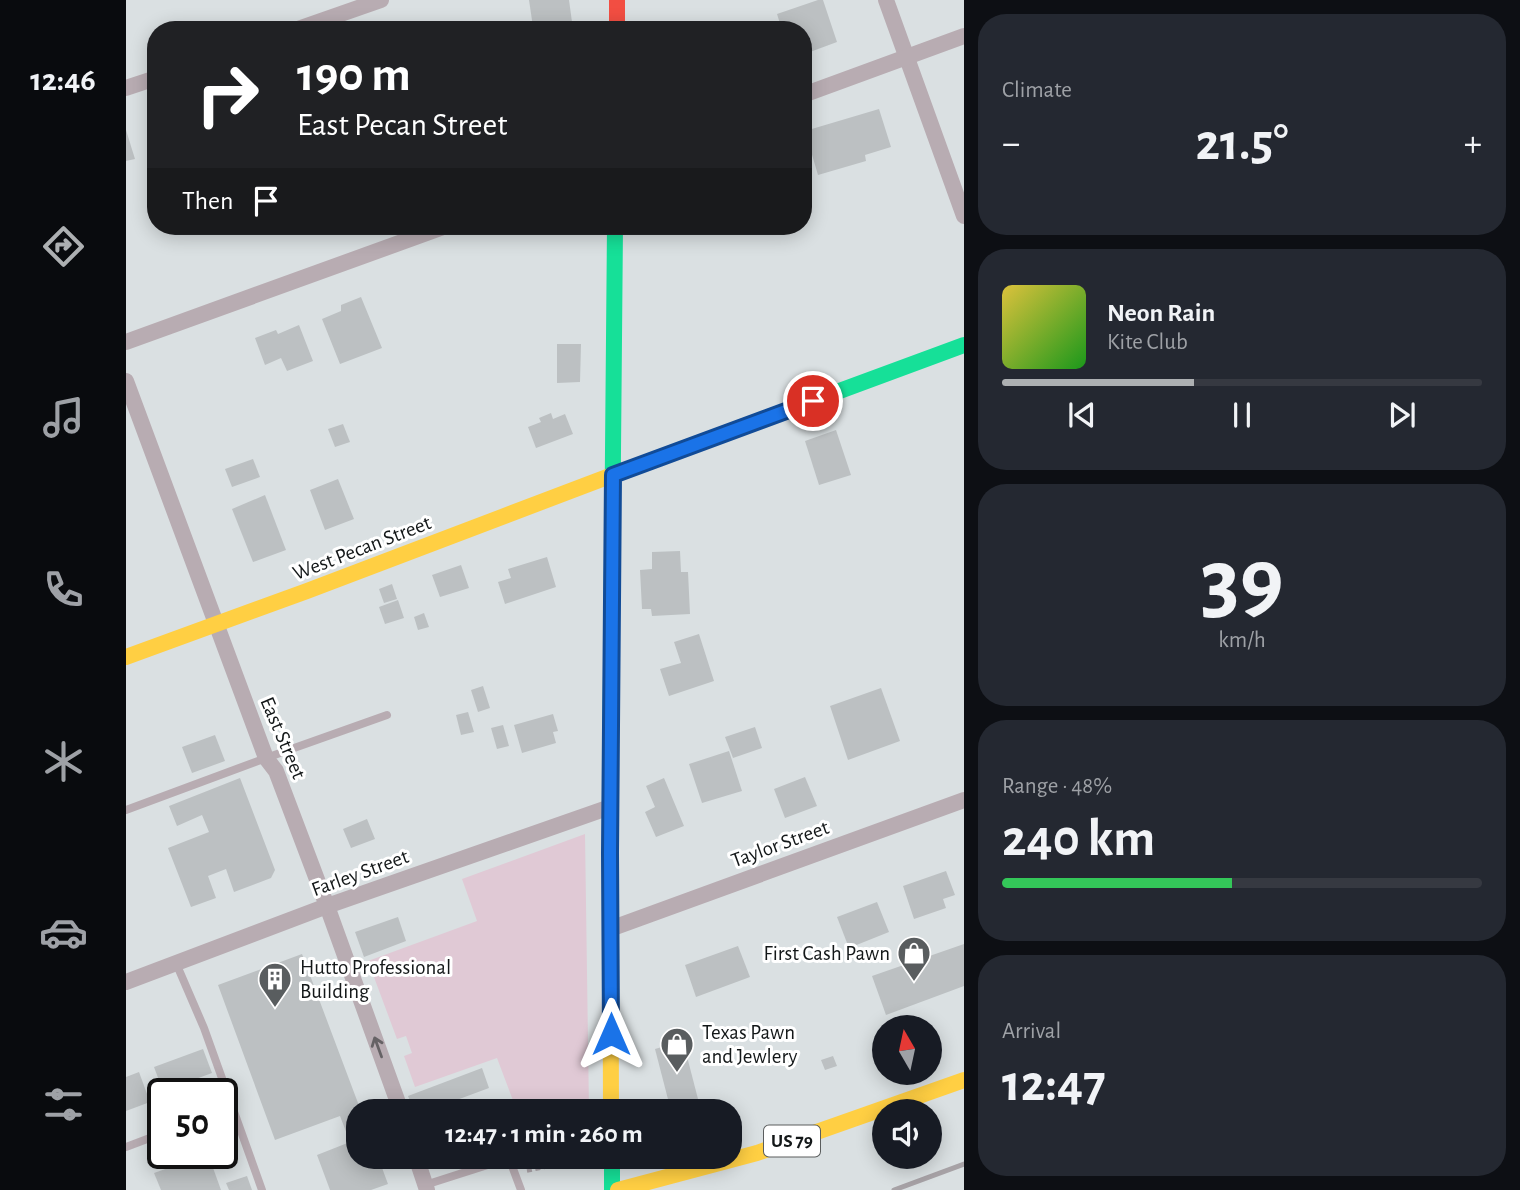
<!DOCTYPE html>
<html lang="en">
<head>
<meta charset="utf-8">
<style>
  :root { --surface:#171b24; --page:#242831; --text:#f1f3f6; --muted:#9ea1a6; --line:#363941; --accent:#adb0b2 }
  body { margin:0; font-family:"Alegreya Sans",sans-serif; background:var(--page); color:var(--text); height:100vh; display:flex; flex-direction:column; font-size:26px; white-space:nowrap }
  * { box-sizing:border-box; margin:0 }
  p { font-size:23px; color:var(--muted) }
  .icon { flex:none; width:38px; height:38px; fill:none; stroke:currentColor; stroke-width:2; stroke-linecap:round; stroke-linejoin:round }
  .map { position:relative; flex:1; overflow:hidden }
  .details { display:flex; flex-direction:column; gap:14px; padding:14px; background:#0d0f14; width:556px }
  .details>* { flex:none }
  .hud { position:absolute; left:21px; top:21px; width:665px; height:214px; border-radius:28px; box-shadow:0 4px 18px #0003; background:#202124; color:#fff; overflow:hidden }
  .needle { width:46px; rotate:351deg }
  .buttons { position:absolute; left:746px; top:1015px; display:grid; gap:14px }
  .buttons a { display:grid; place-items:center; width:70px; height:70px; border-radius:50%; background:var(--surface); box-shadow:0 4px 18px #0003; font-size:35px }
  .speed { position:absolute; left:21px; top:1078px; display:flex; gap:14px; font-size:35px; font-weight:700; text-align:center }
  .speed>* { display:grid; place-content:center; width:91px; height:91px; border-radius:50%; background:var(--surface); box-shadow:0 4px 18px #0003; line-height:1 }
  .speed .limit { border:4px solid #111; border-radius:10px; background:#fff; color:#111 }
  .pin { position:absolute; display:grid; place-items:center; width:60px; height:60px; color:#fff; margin:-30px; border:4px solid #fff; border-radius:50%; box-shadow:0 2px 7px #0007 }
  .me { position:absolute; width:77px; margin:-38px; rotate:0deg; stroke-linejoin:round; filter:drop-shadow(0 0 5px #0008) }
  .turn { display:flex; align-items:center; gap:24px; height:147px; padding:0 35px; font-size:32px }
  .turn .icon { width:91px; height:91px; stroke-width:2.5 }
  .turn b { display:block; font-size:49px; line-height:60px }
  .then { display:flex; align-items:center; height:66px; padding:0 35px; background:#0003; gap:14px; font-size:26px }
  .big { font-size:52px; font-weight:700; line-height:1.1 }
  .details .card { flex:1; display:flex; flex-direction:column; justify-content:center; gap:10px; min-width:0; padding:0 24px; border-radius:28px; background:var(--page) }
  .details .dial { align-items:center; gap:0 }
  .dial b { font-size:91px; line-height:1 }
  .song { display:flex; align-items:center; gap:21px }
  .cover { width:84px; height:84px; border-radius:10px; background:linear-gradient(135deg,hsl(50 70% 55%),hsl(120 70% 35%)) }
  .played { height:7px; border-radius:4px; background:linear-gradient(90deg,var(--accent) 40%,var(--line) 40%) }
  .keys { display:flex; justify-content:space-around; direction:ltr }
  .heat { display:flex; justify-content:space-between; align-items:center; font-size:38px; direction:ltr }
  .charge { height:10px; border-radius:5px; background:linear-gradient(90deg,#34c759 48%,var(--line) 0) }
  .trip { position:absolute; left:220px; top:1099px; width:396px; height:70px; border-radius:28px; background:var(--surface); box-shadow:0 4px 18px #0003; font-weight:700; line-height:70px; text-align:center }
  main { display:flex; flex:1; min-height:0 }
  .menu { display:flex; flex-direction:column; width:126px; justify-content:space-around; align-items:center; background:#090b0e; color:var(--muted) }
  .menu .icon { width:49px; height:49px }
  .menu .on { color:var(--accent) }
  .menu b { font-size:32px; color:var(--text) }
  .map>svg:first-child { display:block }
  .green { fill:#e0c9d5 }
  .building { fill:#bcc0c2 }
  .lines { fill:none; stroke-linecap:round; stroke-linejoin:round }
  .path { stroke:#aca5aa; stroke-width:3.5; stroke-dasharray:5 3.5; stroke-linecap:butt }
  .lane { stroke:#b8acb2; stroke-width:8 }
  .street { stroke:#b8acb2; stroke-width:16 }
  .fast { stroke:#16e098; stroke-width:16 }
  .slow { stroke:#ffcf43; stroke-width:16 }
  .jam { stroke:#f24e42; stroke-width:16 }
  .rail { stroke:#a7a2a6; stroke-width:5 }
  .oneway { stroke:#666265 }
  .route-casing { stroke:#114b97; stroke-width:18 }
  .route { stroke:#1a73e8; stroke-width:12 }
  .labels { text-anchor:middle; dominant-baseline:central; stroke-width:6; stroke-linejoin:round; paint-order:stroke }
  .shield { fill:#fff; stroke:#5a5d5d; stroke-width:2 }
  .shield-label { font-size:19px; font-weight:bold; fill:#131718 }
  .street-label { font-size:21px; fill:#131718; stroke:#fff }
  .poi-label { font-size:21px; fill:#131718; stroke:#fff; text-anchor:start }
</style>
</head>
<body>
<main>
<nav class="menu">
<b>12:46</b>
<svg class="icon on" aria-label="directions" viewBox="0 0 24 24"><path d="M12 3l9 9-9 9-9-9zM9 14v-3h6M13 9l2 2-2 2"/></svg>
<svg class="icon" aria-label="music" viewBox="0 0 24 24"><path d="M9 18V5l10-2v13"/><circle cx="6" cy="18" r="3"/><circle cx="16" cy="16" r="3"/></svg>
<svg class="icon" aria-label="phone" viewBox="0 0 24 24"><path d="M5 4h4l2 5-3 2q2 4 5 5l2-3 5 2v4C11 20 4 13 5 4z"/></svg>
<svg class="icon" aria-label="climate" viewBox="0 0 24 24"><path d="M12 3v18M4 7l16 10M4 17L20 7"/></svg>
<svg class="icon" aria-label="car" viewBox="0 0 24 24"><path d="M5 17H2v-5l4-1 3-4h7l3 4 3 1v5h-3M9 17h6M6 11h13"/><circle cx="7" cy="17" r="2"/><circle cx="17" cy="17" r="2"/></svg>
<svg class="icon" aria-label="filters" viewBox="0 0 24 24"><path d="M4 7h16M4 17h16"/><circle cx="9" cy="7" r="2"/><circle cx="15" cy="17" r="2"/></svg>
</nav>
<div class="map">
<svg width="838" height="1190" viewBox="0 0 838 1190">
  <rect width="100%" height="100%" fill="#dae0e2"/>
  <polygon class="green" points="459,834 463,1111 391,1111 371,1058 289,1087 278,1056 286,1053 280,1036 271,1039 242,961 351,921 336,879"/>
  <g class="building">
    <polygon points="403,0 443,0 446,22 407,27"/>
    <polygon points="692,0 697,0 711,42 684,52 678,36 677,37 677,30 656,30 651,14"/>
    <polygon points="753,109 765,147 739,155 740,161 692,175 679,131"/>
    <polygon points="0,130 9,159 0,161"/>
    <polygon points="235,297 256,348 214,364 196,319 215,311 215,305"/>
    <polygon points="173,325 187,361 161,371 155,358 139,365 129,338 150,330 152,334"/>
    <polygon points="431,344 455,344 454,382 431,383"/>
    <polygon points="425,413 427,419 439,414 447,434 410,448 402,427 415,422 413,418"/>
    <polygon points="217,424 224,442 209,447 202,429"/>
    <polygon points="710,430 725,475 693,485 679,441"/>
    <polygon points="127,459 134,477 106,487 99,469"/>
    <polygon points="212,479 228,519 199,530 184,490"/>
    <polygon points="139,495 160,550 127,562 106,509"/>
    <polygon points="554,551 555,572 562,572 564,614 526,616 525,609 516,609 514,570 526,569 526,552"/>
    <polygon points="421,557 430,587 379,604 372,582 385,578 382,569"/>
    <polygon points="335,565 343,588 314,597 306,575"/>
    <polygon points="266,584 271,599 258,603 253,589"/>
    <polygon points="272,600 278,618 259,624 253,607"/>
    <polygon points="298,613 303,627 292,630 288,617"/>
    <polygon points="573,634 588,681 543,696 534,669 555,663 548,642"/>
    <polygon points="357,686 364,708 352,712 345,690"/>
    <polygon points="755,688 774,741 722,760 704,706"/>
    <polygon points="342,712 348,732 335,735 330,715"/>
    <polygon points="427,714 432,731 427,732 430,743 396,753 388,725"/>
    <polygon points="377,725 383,746 371,749 365,728"/>
    <polygon points="629,727 636,748 607,758 599,737"/>
    <polygon points="89,735 99,761 66,773 56,747"/>
    <polygon points="603,751 616,791 576,803 563,764"/>
    <polygon points="679,777 691,806 659,818 648,789"/>
    <polygon points="114,778 149,870 145,878 108,892 100,869 82,876 90,898 65,907 42,848 83,832 76,815 51,826 43,806"/>
    <polygon points="538,778 558,826 530,837 519,812 529,807 520,786"/>
    <polygon points="241,819 249,839 225,848 217,829"/>
    <polygon points="820,871 829,895 817,899 820,908 788,919 777,886"/>
    <polygon points="751,902 763,932 723,948 711,917"/>
    <polygon points="272,917 280,941 238,957 229,932"/>
    <polygon points="838,944 838,986 760,1015 746,976"/>
    <polygon points="612,946 624,977 570,997 559,965"/>
    <polygon points="176,954 235,1111 233,1111 233,1157 252,1157 262,1184 245,1190 204,1190 191,1155 224,1142 214,1116 149,1140 92,985"/>
    <polygon points="557,1041 572,1099 544,1107 529,1049"/>
    <polygon points="77,1049 86,1073 37,1091 28,1067"/>
    <polygon points="707,1056 711,1066 699,1070 695,1060"/>
    <polygon points="356,1068 363,1088 301,1111 288,1111 282,1096"/>
    <polygon points="13,1072 24,1102 0,1111 0,1077"/>
    <polygon points="82,1154 95,1190 35,1190 28,1173"/>
    <polygon points="121,1176 126,1190 103,1190 100,1183"/>
  </g>
  <g class="lines">
    <polyline class="path" points="401,1171 463,1158 465,1160"/>
    <g class="lane">
      <polyline points="0,810 140,758 261,715"/>
      <polyline points="50,963 78,1028 136,1190"/>
      <polyline points="333,1111 340,1108"/>
      <polyline points="0,1147 37,1133"/>
      <polyline points="299,1185 383,1158 395,1190"/>
    </g>
    <g class="street">
      <polyline points="760,0 838,216"/>
      <polyline points="169,30 255,0"/>
      <polyline points="0,88 30,78"/>
      <polyline points="677,95 838,36"/>
      <polyline points="0,342 320,226"/>
      <polyline points="0,381 140,758 150,771 201,906 275,1111"/>
      <polyline points="484,929 838,800"/>
      <polyline points="0,982 201,906 484,807"/>
      <polyline points="290,1157 301,1190"/>
    </g>
    <g class="fast">
      <polyline points="497,471 838,345"/>
      <polyline points="484,790 489,226"/>
      <polyline points="486,1157 486,1190"/>
    </g>
    <g class="slow">
      <polyline points="0,657 181,591 497,471"/>
      <polyline points="484,790 485,1111"/>
      <polyline points="492,1190 631,1153 838,1080"/>
    </g>
    <polyline class="jam" points="491,0 491,30"/>
    <polyline class="rail" points="768,1190 838,1164"/>
  </g>
  <defs><path id="oneway-shaft" d="M-6 0H5M1.5-3L5.5 0L1.5 3" fill="none" stroke-width="1.6" stroke-linecap="round" stroke-linejoin="round" transform="scale(1.75)"/></defs>
  <use class="oneway" href="#oneway-shaft" transform="translate(252 1047) rotate(-110)"/>
  <g class="lines">
    <defs>
      <polyline id="route" points="485,1034 484,853 487,475 687,401"/>
    </defs>
    <use href="#route" class="route-casing"/>
    <use href="#route" class="route"/>
  </g>
  <defs>
    <symbol id="shop-pin" viewBox="-11 -11 22 30"><path d="M0 17L-7.5 6A9.5 9.5 0 1 1 7.5 6Z" fill="#595d5f" stroke="#fff"/><path d="M-5-2.5h2.3a2.7 3.5 0 0 1 5.4 0H5L5.5 6h-11ZM-1.5-2.5h3a1.5 2.3 0 0 0-3 0Z" fill="#fff"/></symbol>
    <symbol id="building-pin" viewBox="-11 -11 22 30"><path d="M0 17L-7.5 6A9.5 9.5 0 1 1 7.5 6Z" fill="#595d5f" stroke="#fff"/><path d="M-4-6H4V6H1V3H-1V6H-4ZM-2.5-4.3h1.7v1.8h-1.7ZM.8-4.3h1.7v1.8H.8ZM-2.5-1h1.7V.8h-1.7ZM.8-1h1.7V.8H.8Z" fill="#fff"/></symbol>
  </defs>
  <g fill-rule="evenodd">
    <use href="#shop-pin" x="769" y="934" width="38" height="52"/>
    <use href="#building-pin" x="130" y="960" width="38" height="52"/>
    <use href="#shop-pin" x="532" y="1025" width="38" height="52"/>
  </g>
  <g class="labels">
    <rect class="shield" x="638" y="1125.5" width="56" height="31" rx="5"/>
    <g class="shield-label">
      <text x="666" y="1141">US 79</text>
    </g>
    <g class="street-label">
      <text transform="translate(236 548) rotate(-21)">West Pecan Street</text>
      <text transform="translate(157 738) rotate(67)">East Street</text>
      <text transform="translate(654 844) rotate(-20)">Taylor Street</text>
      <text transform="translate(234 873) rotate(-20)">Farley Street</text>
    </g>
    <g class="poi-label">
      <text x="764" y="953" text-anchor="end">First Cash Pawn</text>
      <text x="174" y="967">Hutto Professional<tspan x="174" dy="24">Building</tspan></text>
      <text x="576" y="1032">Texas Pawn<tspan x="576" dy="24">and Jewlery</tspan></text>
    </g>
  </g>
</svg>
<div class="buttons">
<a><svg class="needle" viewBox="-14 -14 28 28"><path d="M0-13l5 13h-10z" fill="#e53935"/><path d="M0 13l5-13h-10z" fill="#9ea1a6"/></svg></a>
<a><svg class="icon" aria-label="sound" viewBox="0 0 24 24"><path d="M4 9h4l5-4v14l-5-4H4zM17 9q2 3 0 6"/></svg></a>
</div>
<div class="speed"><div class="limit">50</div></div>
<div class="pin" style="left:687px;top:401px;background:#d93025"><svg class="icon" aria-label="arrive" viewBox="0 0 24 24"><path d="M6 21V4h12l-3 4 3 4H6"/></svg></div>
<svg class="me" style="left:485px;top:1034px" viewBox="-20 -20 40 40"><path d="M0-17L14 15 0 8-14 15z" fill="#1a73e8" stroke="#fff" stroke-width="4"/></svg>
<div class="trip">12:47 · 1 min · 260 m</div>
<div class="hud">
<div class="turn"><svg class="icon" aria-label="right" viewBox="0 0 24 24"><path d="M7 20v-9h11M14 6l5 5-5 5"/></svg><div><b>190 m</b>East Pecan Street</div></div>
<div class="then">Then<svg class="icon" aria-label="arrive" viewBox="0 0 24 24"><path d="M6 21V4h12l-3 4 3 4H6"/></svg></div>
</div>
</div>
<section class="details">
<div class="card"><p>Climate</p>
<div class="heat"><a>−</a><b class="big">21.5°</b><a>+</a></div>
</div>
<div class="card">
<div class="song"><i class="cover"></i><div><b>Neon Rain</b><p>Kite Club</p></div></div>
<div class="played"></div>
<div class="keys"><svg class="icon" aria-label="previous" viewBox="0 0 24 24"><path d="M18 5L8 12l10 7zM5 5v14"/></svg><svg class="icon" aria-label="pause" viewBox="0 0 24 24"><path d="M8 5v14M16 5v14"/></svg><svg class="icon" aria-label="next" viewBox="0 0 24 24"><path d="M6 5l10 7-10 7zM19 5v14"/></svg></div>
</div>
<div class="card dial"><b>39</b><p>km/h</p></div>
<div class="card"><p>Range · 48%</p><b class="big">240 km</b><div class="charge"></div></div>
<div class="card"><p>Arrival</p><b class="big">12:47</b></div>
</section>
</main>
</body>
</html>
